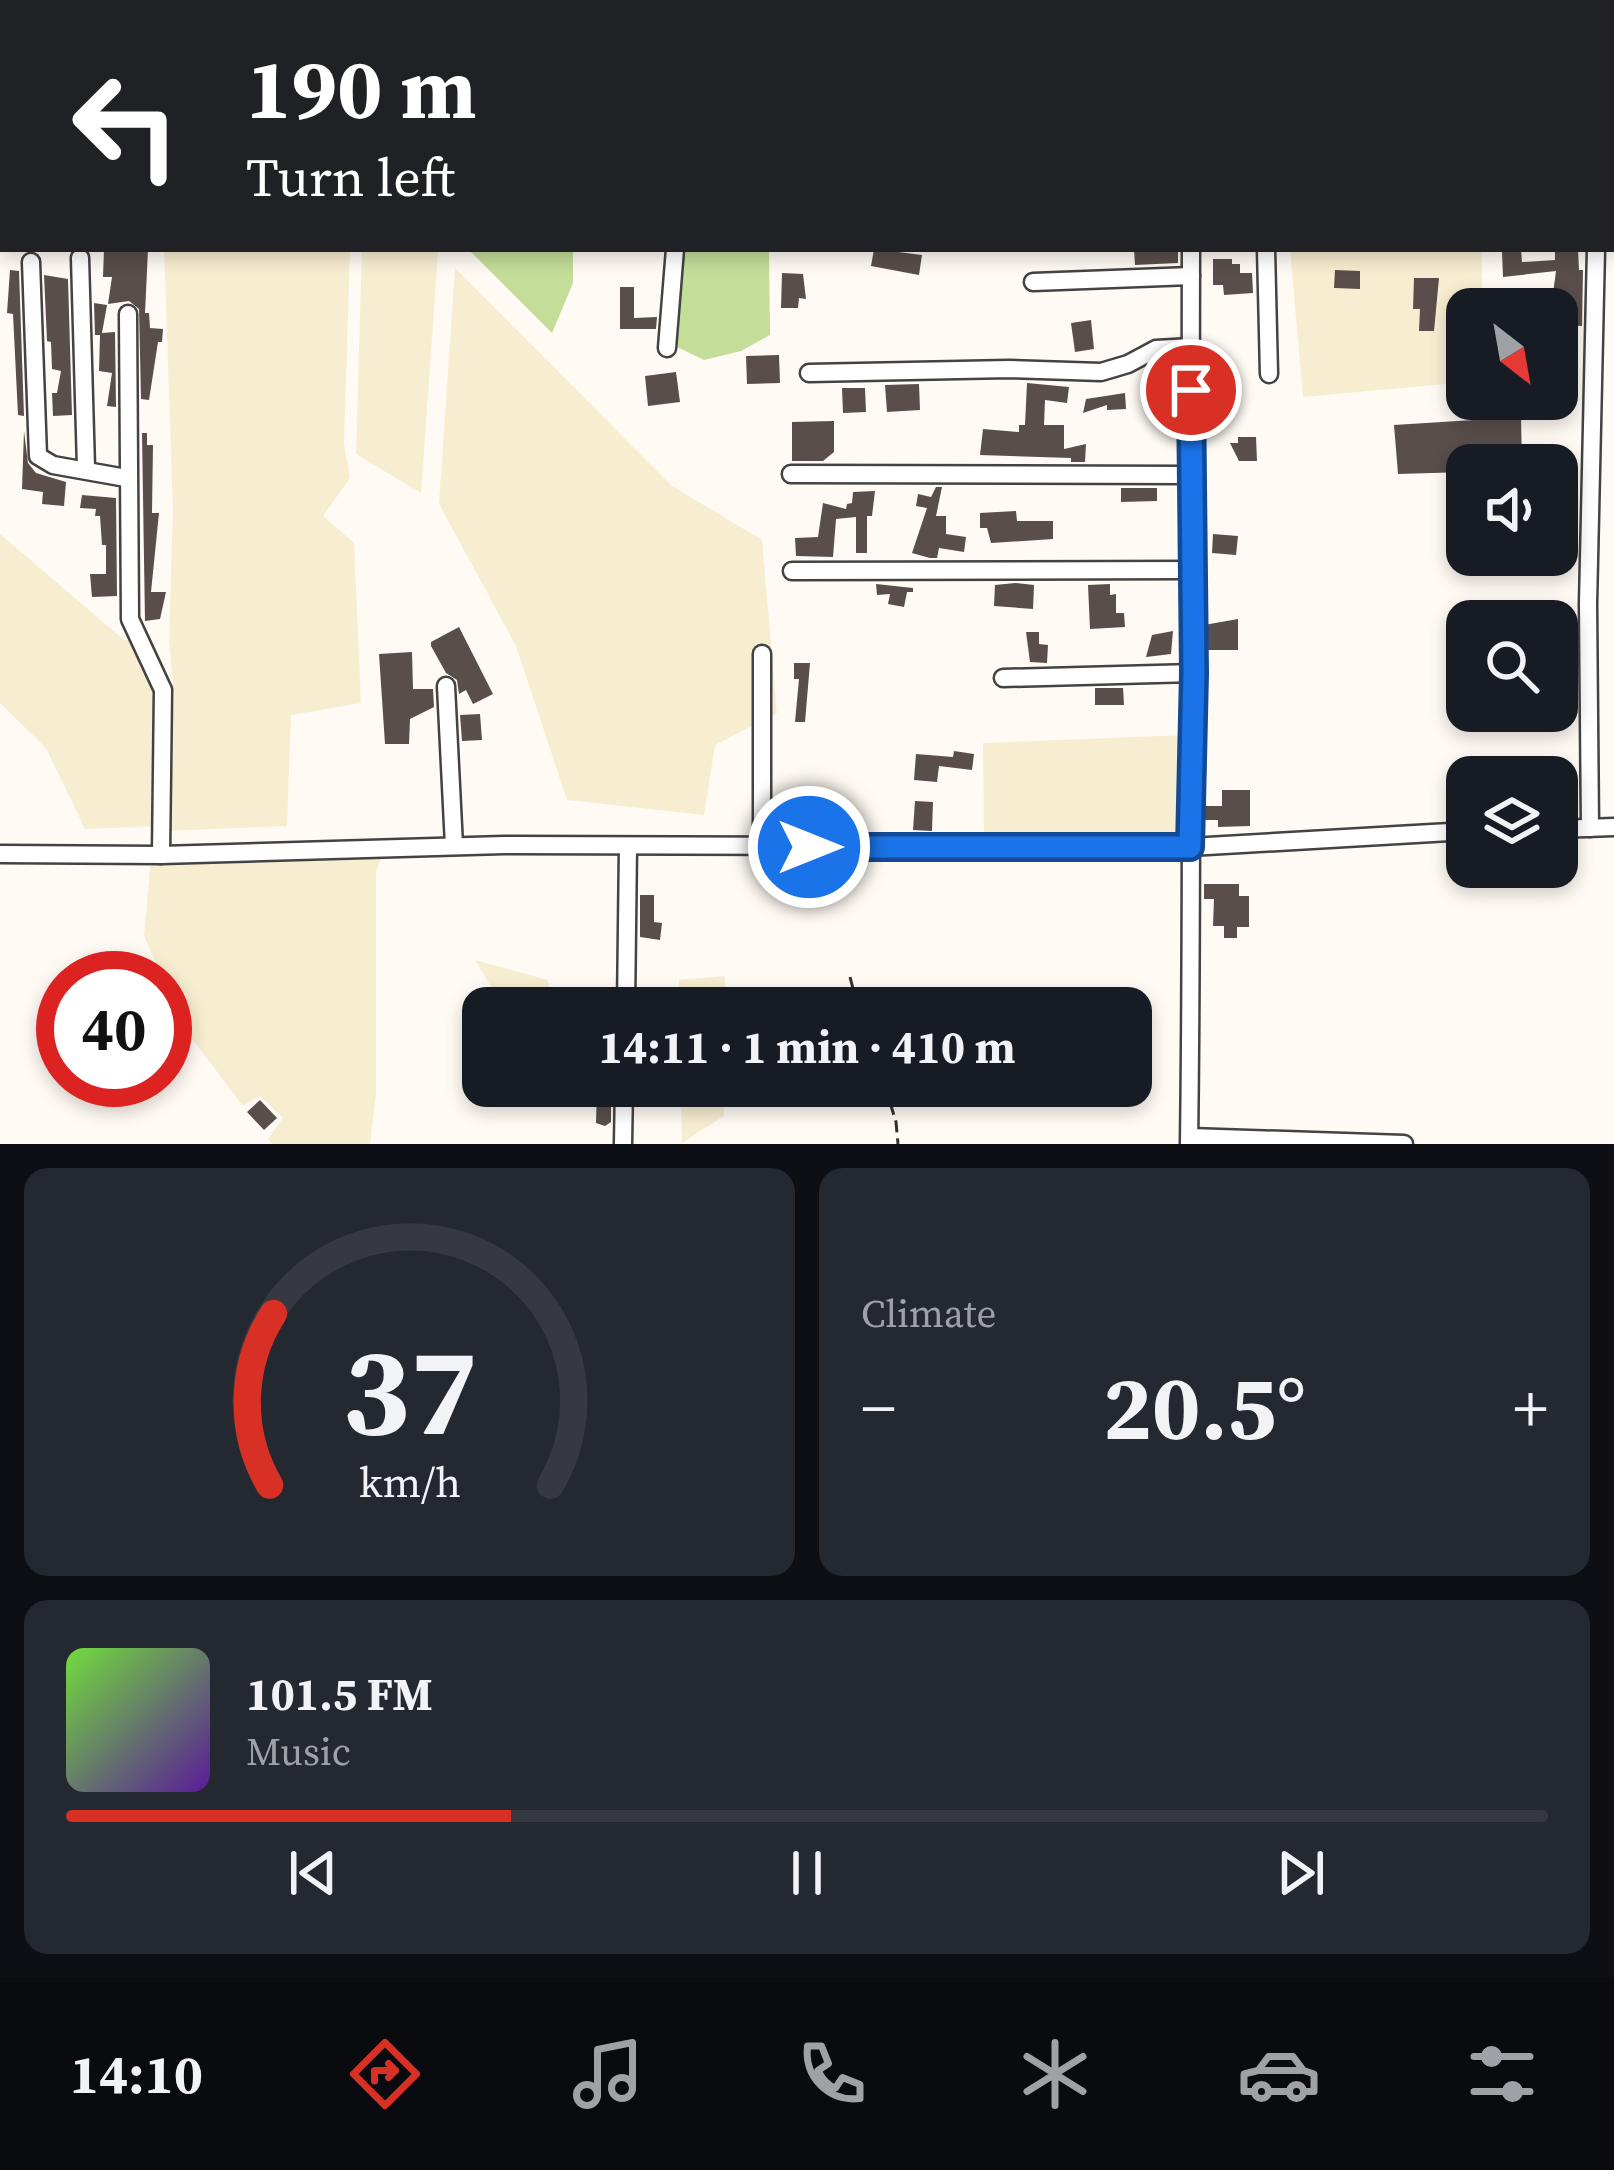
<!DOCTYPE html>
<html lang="en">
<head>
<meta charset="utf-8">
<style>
  :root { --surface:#171b24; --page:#242831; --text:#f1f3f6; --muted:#9ea1a6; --line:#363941; --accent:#d93025 }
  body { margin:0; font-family:"Source Serif 4",serif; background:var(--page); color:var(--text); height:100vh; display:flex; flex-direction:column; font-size:45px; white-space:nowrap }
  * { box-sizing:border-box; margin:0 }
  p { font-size:39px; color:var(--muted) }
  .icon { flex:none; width:66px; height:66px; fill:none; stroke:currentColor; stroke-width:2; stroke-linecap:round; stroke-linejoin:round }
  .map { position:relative; height:1144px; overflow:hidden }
  .details { display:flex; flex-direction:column; gap:24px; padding:24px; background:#0d0f14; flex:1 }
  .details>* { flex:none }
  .guide { position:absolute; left:0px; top:0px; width:1614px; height:252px; box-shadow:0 6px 18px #0003; background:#202124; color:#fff; overflow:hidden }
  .needle { width:78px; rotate:149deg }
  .tools { position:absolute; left:1446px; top:288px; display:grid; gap:24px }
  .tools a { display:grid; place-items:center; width:132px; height:132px; border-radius:24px; background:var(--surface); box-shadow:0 6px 18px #0003; font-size:60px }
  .speed { position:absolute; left:36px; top:951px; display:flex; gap:24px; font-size:60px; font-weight:700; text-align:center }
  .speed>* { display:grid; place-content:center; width:156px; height:156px; border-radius:50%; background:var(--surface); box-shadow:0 6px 18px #0003; line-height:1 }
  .speed .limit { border:18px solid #d22; background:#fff; color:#111 }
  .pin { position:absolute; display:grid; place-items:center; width:102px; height:102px; color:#fff; margin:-51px; border:6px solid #fff; border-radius:50%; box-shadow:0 3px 12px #0007 }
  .me { position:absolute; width:132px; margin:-66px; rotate:90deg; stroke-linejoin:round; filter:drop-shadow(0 0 9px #0008) }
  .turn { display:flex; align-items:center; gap:42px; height:252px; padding:0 48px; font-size:54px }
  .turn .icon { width:156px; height:156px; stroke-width:2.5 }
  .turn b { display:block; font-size:84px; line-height:102px }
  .big { font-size:90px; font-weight:700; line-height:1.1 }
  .details .card { flex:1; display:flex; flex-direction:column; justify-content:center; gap:18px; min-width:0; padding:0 42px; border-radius:24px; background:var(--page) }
  .details .dial { align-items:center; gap:0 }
  .dial svg { height:312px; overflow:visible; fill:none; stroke:var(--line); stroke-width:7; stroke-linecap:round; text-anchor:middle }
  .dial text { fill:var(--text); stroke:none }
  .song { display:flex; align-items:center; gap:36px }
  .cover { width:144px; height:144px; border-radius:18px; background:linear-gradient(135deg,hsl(100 70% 55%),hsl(270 70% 35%)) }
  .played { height:12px; border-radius:6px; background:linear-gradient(90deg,var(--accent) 30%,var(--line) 30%) }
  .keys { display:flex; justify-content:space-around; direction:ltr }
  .heat { display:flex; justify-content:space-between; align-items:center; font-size:66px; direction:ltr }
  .details .tiles { flex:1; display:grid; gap:24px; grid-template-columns:1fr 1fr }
  .card:last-child { grid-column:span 2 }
  .trip { position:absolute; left:462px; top:987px; width:690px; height:120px; border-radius:24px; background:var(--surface); box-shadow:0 6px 18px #0003; font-weight:700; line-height:120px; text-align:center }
  .tab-bar { display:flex; height:192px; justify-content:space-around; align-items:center; background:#090b0e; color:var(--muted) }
  .tab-bar .icon { width:84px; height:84px }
  .tab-bar .on { color:var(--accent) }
  .tab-bar b { font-size:54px; color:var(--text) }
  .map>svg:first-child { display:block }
  .farmland { fill:#f7edd1 }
  .forest { fill:#c4dd98 }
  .building { fill:#594e4c }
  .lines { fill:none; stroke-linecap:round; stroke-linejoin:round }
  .minor-casing { stroke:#434343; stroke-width:21 }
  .path { stroke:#323232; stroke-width:3; stroke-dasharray:12 6; stroke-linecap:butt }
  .minor { stroke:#fff; stroke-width:16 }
  .route-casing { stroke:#114b97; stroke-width:30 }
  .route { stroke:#1a73e8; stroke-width:21 }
</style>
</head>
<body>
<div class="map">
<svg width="1614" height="1144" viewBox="0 0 1614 1144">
  <rect width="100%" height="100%" fill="#fffaf3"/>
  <g class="farmland">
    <polygon points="164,249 350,249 344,443 350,478 323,516 354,543 361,703 291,715 287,826 167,831 174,696 169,641 173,509"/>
    <polygon points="362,249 434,249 438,253 421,493 356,454"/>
    <polygon points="1290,249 1482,249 1482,309 1467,309 1467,382 1303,397"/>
    <polygon points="455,268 672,486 762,540 777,713 715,745 704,815 567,800 516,646 439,504"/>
    <polygon points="0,534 124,640 139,642 155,680 158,826 85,829 46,748 0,703"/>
    <polygon points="1187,735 1186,842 984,839 983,743"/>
    <polygon points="151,859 381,859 376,871 376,1094 370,1144 273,1144 268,1139 283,1118 260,1096 243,1106 187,1032 144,936"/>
    <polygon points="475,960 548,980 551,1008 504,1008"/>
    <polygon points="725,976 725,1008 680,1008 679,980"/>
    <polygon points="681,1086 724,1086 724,1116 682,1143"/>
  </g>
  <g class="forest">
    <polygon points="468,249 573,249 573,283 552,333"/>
    <polygon points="681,249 769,250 770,335 741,351 704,360 673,345"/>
  </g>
  <g class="building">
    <polygon points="104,249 148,249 145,313 149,313 150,328 163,329 162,342 158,342 149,400 141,399 139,309 129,301 108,304 112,277 103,277"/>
    <polygon points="874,249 922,255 919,275 871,266"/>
    <polygon points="1134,249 1178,249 1178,263 1135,265"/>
    <polygon points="1507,249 1521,249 1522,262 1555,260 1555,249 1578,249 1579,270 1583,270 1582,326 1557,325 1557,309 1551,309 1556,271 1503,277 1502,252"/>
    <polygon points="1213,259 1232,259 1232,264 1240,264 1240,273 1252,273 1253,293 1224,295 1223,285 1213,285"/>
    <polygon points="10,270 19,271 24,416 18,415 13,314 7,313"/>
    <polygon points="1335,270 1360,271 1360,289 1334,288"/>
    <polygon points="782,273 803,274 806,299 799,298 798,308 781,308"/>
    <polygon points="44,275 68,279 72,415 53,416 52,393 57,393 61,371 52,369 51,342 47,341"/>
    <polygon points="1414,278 1439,278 1434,331 1419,331 1420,309 1413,309"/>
    <polygon points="620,287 634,287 634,318 657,317 656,329 620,329"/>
    <polygon points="94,303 107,305 102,333 115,332 116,407 107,406 112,373 99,371 100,335 95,335"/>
    <polygon points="1091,320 1094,349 1075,352 1071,323"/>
    <polygon points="779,355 780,383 747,384 746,356"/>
    <polygon points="676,372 680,402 648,406 645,376"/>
    <polygon points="1027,383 1069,387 1067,403 1045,400 1044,425 1064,425 1064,449 1086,444 1085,462 1071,462 1071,458 980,455 983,429 1019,432 1019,425 1025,425"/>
    <polygon points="919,384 920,410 887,412 885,385"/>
    <polygon points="842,388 865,388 866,412 843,413"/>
    <polygon points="1125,393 1126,409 1107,410 1107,405 1083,413 1086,399"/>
    <polygon points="1521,417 1522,465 1467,465 1467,472 1398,474 1394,425"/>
    <polygon points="834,421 834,452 823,461 792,461 792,422"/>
    <polygon points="24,431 28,463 36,473 66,482 64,506 42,504 43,492 22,489"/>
    <polygon points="142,433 147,433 147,445 153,445 152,513 159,513 151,592 166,592 160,619 145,621"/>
    <polygon points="1238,437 1256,437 1257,461 1239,461 1230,443 1238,443"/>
    <polygon points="936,487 942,487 936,516 946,516 946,534 966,537 964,552 939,548 937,558 930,558 912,553 927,508 916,506 918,494 931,497"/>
    <polygon points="1121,488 1157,488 1157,501 1121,502"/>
    <polygon points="875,491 872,516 867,516 867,553 856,553 856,517 836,519 833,557 796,556 795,538 818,537 823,503 846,509 847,504 852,503 853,492"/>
    <polygon points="82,495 116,498 117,596 92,597 90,574 106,574 106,545 102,545 100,516 95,516 96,509 80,508"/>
    <polygon points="1016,511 1017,521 1053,521 1053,539 991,543 987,528 980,528 980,513"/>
    <polygon points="1213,534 1238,536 1236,555 1212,553"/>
    <polygon points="1015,583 1034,585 1033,609 994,606 995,585"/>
    <polygon points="876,584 913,588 913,592 907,592 904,607 888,604 890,594 877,595"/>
    <polygon points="1110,584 1110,595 1116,594 1116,613 1124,613 1125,627 1090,629 1088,585"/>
    <polygon points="1238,619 1238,650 1204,650 1204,625"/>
    <polygon points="459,627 493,694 473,704 466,690 459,694 457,680 446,673 431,646 431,642"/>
    <polygon points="1173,631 1171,654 1146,657 1152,635"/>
    <polygon points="1026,632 1039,632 1039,644 1048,645 1047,663 1030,662"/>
    <polygon points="412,652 413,689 433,689 434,707 410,719 409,744 385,744 379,654"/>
    <polygon points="794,663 810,663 805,722 795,722 799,679 794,679"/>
    <polygon points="1095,688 1123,688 1124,705 1095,705"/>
    <polygon points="480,714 482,740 462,741 460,715"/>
    <polygon points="954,751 974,754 972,770 939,766 937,782 914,780 916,754 953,757"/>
    <polygon points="1222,790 1250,790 1250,826 1218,827 1218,820 1204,820 1204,806 1222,806"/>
    <polygon points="915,801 933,802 932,831 913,830"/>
    <polygon points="1204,884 1239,884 1239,896 1249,896 1249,927 1237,927 1237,938 1224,938 1224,926 1213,926 1214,899 1204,899"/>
    <polygon points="640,895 654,895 654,922 662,923 660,940 640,937"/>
    <polygon points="597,1086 611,1086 611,1122 605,1126 596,1123"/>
    <polygon points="260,1100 277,1118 264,1130 247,1112"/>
  </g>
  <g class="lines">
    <defs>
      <g id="minor">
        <polyline points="1189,0 1189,3"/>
        <polyline points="1286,3 1286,0"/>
        <polyline points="1379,3 1379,0"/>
        <polyline points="1491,3 1491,0"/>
        <polyline points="1546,3 1546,0"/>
        <polyline points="1611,191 1614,191"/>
        <polyline points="1266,249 1269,374"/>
        <polyline points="80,258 86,468"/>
        <polyline points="31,262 38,456 53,465 126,478"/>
        <polyline points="1033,282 1191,276"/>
        <polyline points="128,314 130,619 163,690 161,855"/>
        <polyline points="667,348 675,249"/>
        <polyline points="809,373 1009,369 1101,372 1128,364 1156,349 1191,347"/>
        <polyline points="791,474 1191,475"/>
        <polyline points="792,571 1190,570"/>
        <polyline points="1003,678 1194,673"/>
        <polyline points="446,686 454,846"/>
        <polyline points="1590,828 1588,604 1596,249"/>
        <polyline points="1557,829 1614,827"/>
        <polyline points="762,847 762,654"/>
        <polyline points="0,854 161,855 504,845 1190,847 1467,831"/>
        <polyline points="626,1008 628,846"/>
        <polyline points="1190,1137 1404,1144"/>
        <polyline points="623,1144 624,1086"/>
        <path d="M1189 1144C1193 846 1190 547 1191 249"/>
      </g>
    </defs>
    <use href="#minor" class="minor-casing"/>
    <g class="path">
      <polyline points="777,0 777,3"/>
      <polyline points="1245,3 1269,1"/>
      <polyline points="1611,17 1614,17"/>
      <polyline points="850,977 858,1008"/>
      <polyline points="885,1086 896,1122 898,1144"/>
    </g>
    <use href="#minor" class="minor"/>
  </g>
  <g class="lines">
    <defs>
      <polyline id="route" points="809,847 1190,847 1194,673 1191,390"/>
    </defs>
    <use href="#route" class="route-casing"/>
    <use href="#route" class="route"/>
  </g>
</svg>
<div class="tools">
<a><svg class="needle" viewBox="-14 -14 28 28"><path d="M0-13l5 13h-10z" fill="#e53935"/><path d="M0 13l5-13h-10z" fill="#9ea1a6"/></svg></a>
<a><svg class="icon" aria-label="sound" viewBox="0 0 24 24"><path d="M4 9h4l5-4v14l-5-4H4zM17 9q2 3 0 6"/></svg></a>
<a><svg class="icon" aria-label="search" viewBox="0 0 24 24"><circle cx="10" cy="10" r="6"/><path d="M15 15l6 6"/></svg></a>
<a><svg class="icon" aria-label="layers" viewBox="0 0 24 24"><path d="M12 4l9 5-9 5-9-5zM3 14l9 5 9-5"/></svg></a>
</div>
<div class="speed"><div class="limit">40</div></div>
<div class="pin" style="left:1191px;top:390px;background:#d93025"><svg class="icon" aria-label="arrive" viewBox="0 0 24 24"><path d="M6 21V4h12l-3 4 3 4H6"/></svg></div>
<svg class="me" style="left:809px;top:847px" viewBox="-20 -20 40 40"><circle r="17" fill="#1a73e8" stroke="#fff" stroke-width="3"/><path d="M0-11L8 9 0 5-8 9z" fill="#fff"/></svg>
<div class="trip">14:11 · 1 min · 410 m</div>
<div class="guide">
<div class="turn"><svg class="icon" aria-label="left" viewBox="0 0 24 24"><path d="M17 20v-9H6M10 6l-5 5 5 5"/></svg><div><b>190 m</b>Turn left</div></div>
</div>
</div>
<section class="details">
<div class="tiles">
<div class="card dial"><svg viewBox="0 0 100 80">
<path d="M14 69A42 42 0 1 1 86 69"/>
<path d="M14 69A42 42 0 0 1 15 25" stroke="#d93025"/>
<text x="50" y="56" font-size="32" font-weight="700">37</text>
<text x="50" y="72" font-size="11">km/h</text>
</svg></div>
<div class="card"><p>Climate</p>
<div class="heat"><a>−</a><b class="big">20.5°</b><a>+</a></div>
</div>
<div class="card">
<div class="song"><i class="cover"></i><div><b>101.5 FM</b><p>Music</p></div></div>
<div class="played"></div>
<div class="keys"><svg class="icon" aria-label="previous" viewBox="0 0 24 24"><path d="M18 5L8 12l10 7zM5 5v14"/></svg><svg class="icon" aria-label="pause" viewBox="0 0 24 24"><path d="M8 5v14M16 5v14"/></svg><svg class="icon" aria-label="next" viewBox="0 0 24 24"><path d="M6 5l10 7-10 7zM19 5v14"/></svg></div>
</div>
</div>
</section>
<nav class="tab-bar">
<b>14:10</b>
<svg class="icon on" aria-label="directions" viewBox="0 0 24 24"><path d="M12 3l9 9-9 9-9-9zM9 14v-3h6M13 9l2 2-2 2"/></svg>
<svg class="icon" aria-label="music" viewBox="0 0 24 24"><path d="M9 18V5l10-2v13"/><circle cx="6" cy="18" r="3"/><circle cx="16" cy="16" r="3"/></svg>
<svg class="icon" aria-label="phone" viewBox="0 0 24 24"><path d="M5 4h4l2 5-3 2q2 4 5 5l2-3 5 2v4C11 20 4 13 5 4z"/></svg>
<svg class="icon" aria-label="climate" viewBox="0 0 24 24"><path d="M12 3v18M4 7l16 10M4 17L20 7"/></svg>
<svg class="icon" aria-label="car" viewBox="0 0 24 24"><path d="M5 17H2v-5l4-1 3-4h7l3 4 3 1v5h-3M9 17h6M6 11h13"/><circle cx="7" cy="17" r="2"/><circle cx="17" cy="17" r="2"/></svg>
<svg class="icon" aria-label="filters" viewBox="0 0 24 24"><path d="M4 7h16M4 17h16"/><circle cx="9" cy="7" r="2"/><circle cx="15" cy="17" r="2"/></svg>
</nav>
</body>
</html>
